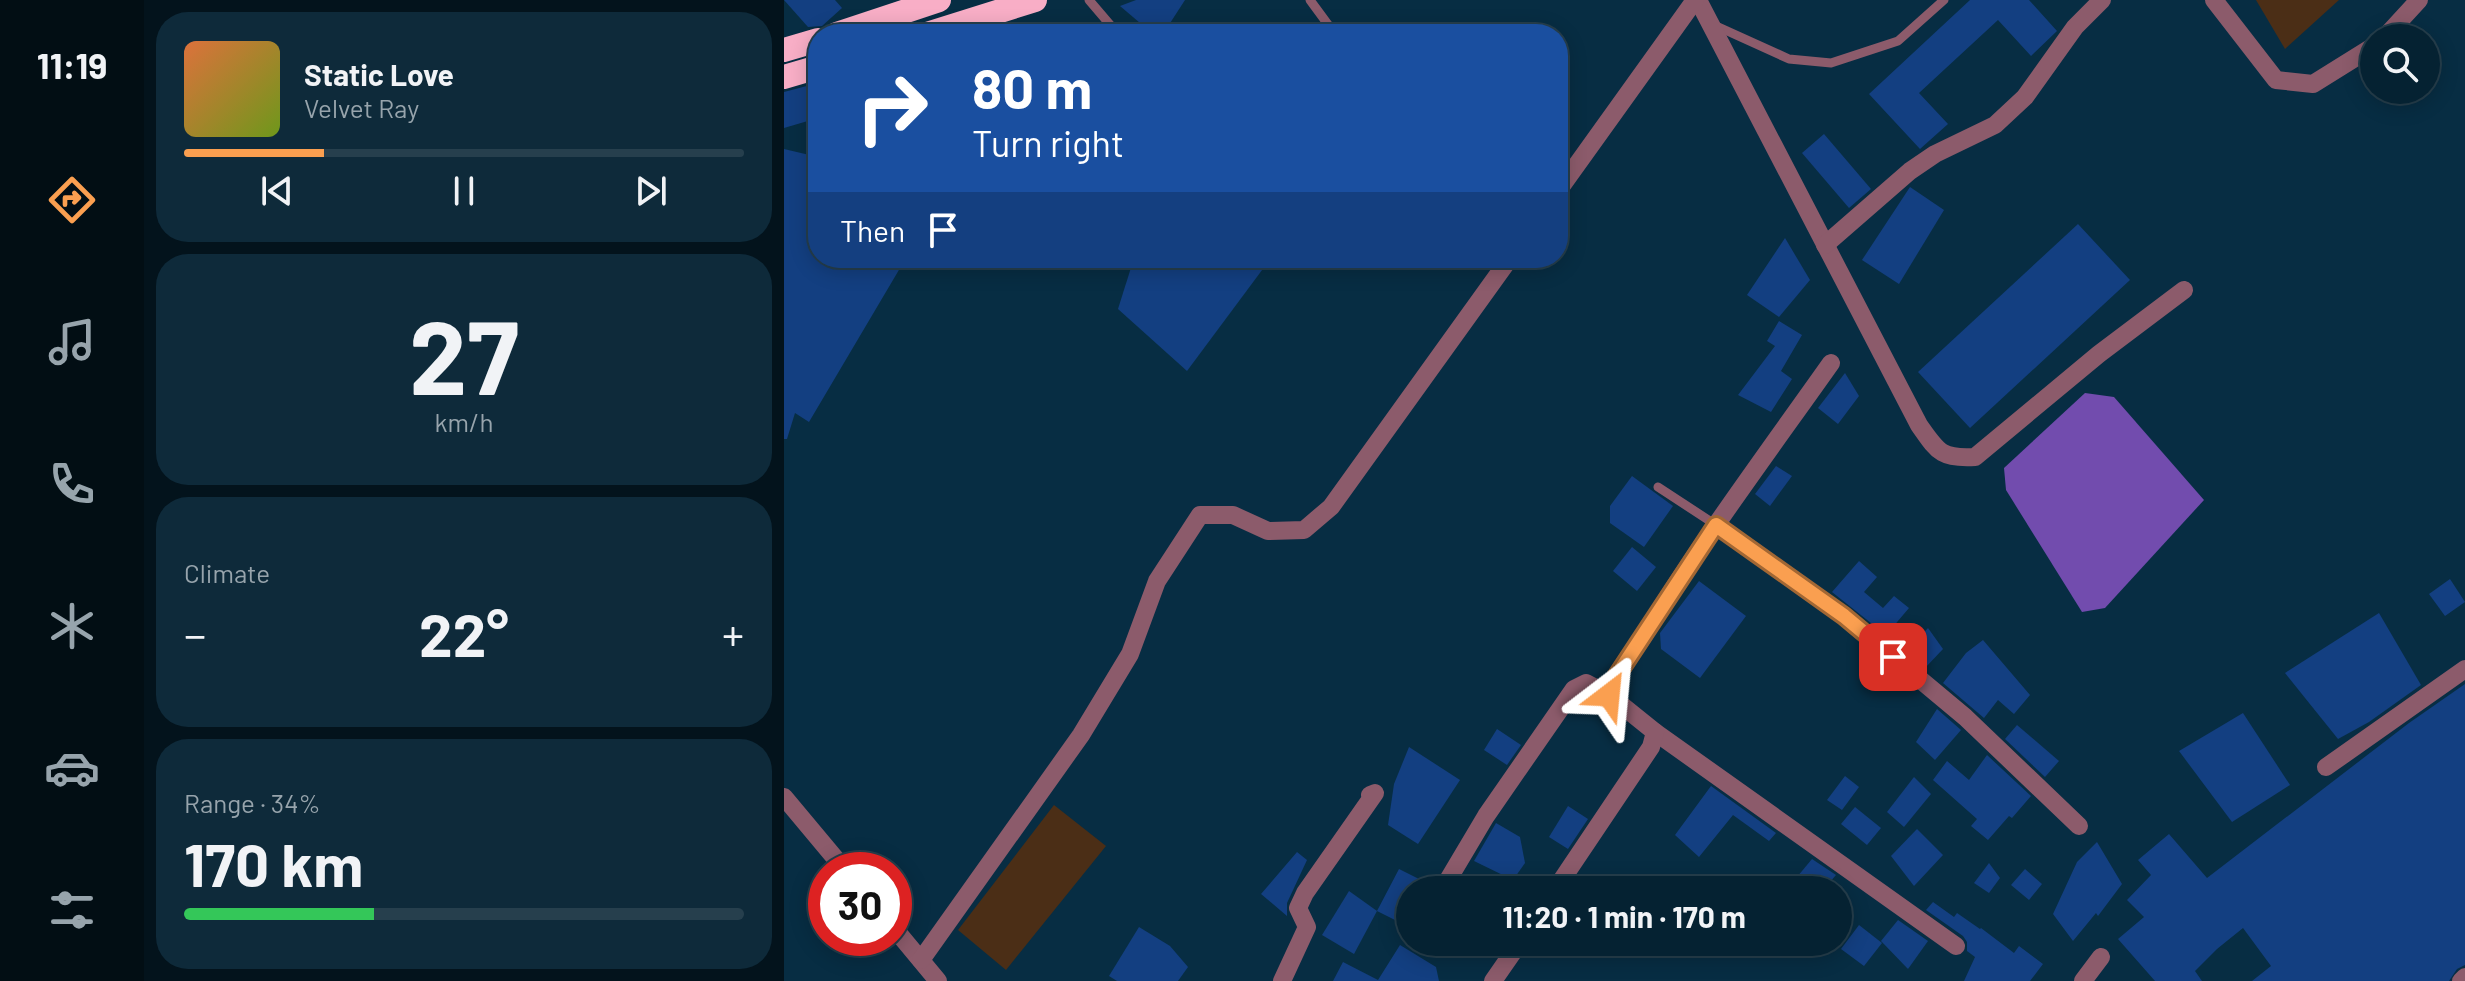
<!DOCTYPE html>
<html lang="en">
<head>
<meta charset="utf-8">
<style>
  :root { --surface:#052232; --page:#0e2a3a; --text:#f1f3f6; --muted:#97a4ac; --line:#263f4d; --accent:#fa9f50 }
  body { margin:0; font-family:Barlow,sans-serif; background:var(--page); color:var(--text); height:100vh; display:flex; flex-direction:column; font-size:30px; white-space:nowrap }
  * { box-sizing:border-box; margin:0 }
  p { font-size:26px; color:var(--muted) }
  .icon { flex:none; width:44px; height:44px; fill:none; stroke:currentColor; stroke-width:2; stroke-linecap:round; stroke-linejoin:round }
  .map { position:relative; flex:1; overflow:hidden }
  .side { display:flex; flex-direction:column; gap:12px; padding:12px; background:#03131c; width:640px }
  .side>* { flex:none }
  .hud { position:absolute; left:24px; top:24px; width:760px; height:244px; border-radius:32px; box-shadow:0 4px 20px #0003,0 0 0 2px var(--line); background:#1a4fa0; color:#fff; overflow:hidden }
  .controls { position:absolute; left:1576px; top:24px; display:grid; gap:16px }
  .controls a { display:grid; place-items:center; width:80px; height:80px; border-radius:50%; background:var(--surface); box-shadow:0 4px 20px #0003,0 0 0 2px var(--line); font-size:40px }
  .speed { position:absolute; left:24px; top:852px; display:flex; gap:16px; font-size:40px; font-weight:700; text-align:center }
  .speed>* { display:grid; place-content:center; width:104px; height:104px; border-radius:50%; background:var(--surface); box-shadow:0 4px 20px #0003,0 0 0 2px var(--line); line-height:1 }
  .speed .limit { border:12px solid #d22; background:#fff; color:#111 }
  .pin { position:absolute; display:grid; place-items:center; width:68px; height:68px; color:#fff; margin:-34px; border-radius:16px; box-shadow:0 4px 12px #0006 }
  .me { position:absolute; width:88px; margin:-44px; rotate:29deg; stroke-linejoin:round; filter:drop-shadow(0 0 6px #0008) }
  .turn { display:flex; align-items:center; gap:28px; height:168px; padding:0 32px; font-size:36px }
  .turn .icon { width:104px; height:104px; stroke-width:2.5 }
  .turn b { display:block; font-size:56px; line-height:68px }
  .then { display:flex; align-items:center; height:76px; padding:0 32px; background:#0003; gap:16px; font-size:30px }
  .big { font-size:60px; font-weight:700; line-height:1.1 }
  .side .tile { flex:1; display:flex; flex-direction:column; justify-content:center; gap:12px; min-width:0; padding:0 28px; border-radius:32px; background:var(--page) }
  .side .dial { align-items:center; gap:0 }
  .dial b { font-size:104px; line-height:1 }
  .song { display:flex; align-items:center; gap:24px }
  .cover { width:96px; height:96px; border-radius:12px; background:linear-gradient(135deg,hsl(20 70% 55%),hsl(80 70% 35%)) }
  .played { height:8px; border-radius:4px; background:linear-gradient(90deg,var(--accent) 25%,var(--line) 25%) }
  .keys { display:flex; justify-content:space-around; direction:ltr }
  .heat { display:flex; justify-content:space-between; align-items:center; font-size:44px; direction:ltr }
  .charge { height:12px; border-radius:6px; background:linear-gradient(90deg,#34c759 34%,var(--line) 0) }
  .trip { position:absolute; left:612px; top:876px; width:456px; height:80px; border-radius:40px; background:var(--surface); box-shadow:0 4px 20px #0003,0 0 0 2px var(--line); font-weight:700; line-height:80px; text-align:center }
  main { display:flex; flex:1; min-height:0 }
  .dock { display:flex; flex-direction:column; width:144px; justify-content:space-around; align-items:center; background:#020e14; color:var(--muted) }
  .dock .icon { width:56px; height:56px }
  .dock .current { color:var(--accent) }
  .dock b { font-size:36px; color:var(--text) }
  .map>svg:first-child { display:block }
  .green { fill:#4b2e16 }
  .water { fill:#724cae }
  .building { fill:#133f81 }
  .lines { fill:none; stroke-linecap:round; stroke-linejoin:round }
  .lane { stroke:#8c5b6b; stroke-width:9 }
  .street { stroke:#8c5b6b; stroke-width:18 }
  .highway { stroke:#f8aec6; stroke-width:24 }
  .route-casing { stroke:#a26734; stroke-width:20 }
  .route { stroke:#fa9f50; stroke-width:14 }
</style>
</head>
<body>
<main>
<nav class="dock">
<b>11:19</b>
<svg class="icon current" aria-label="directions" viewBox="0 0 24 24"><path d="M12 3l9 9-9 9-9-9zM9 14v-3h6M13 9l2 2-2 2"/></svg>
<svg class="icon" aria-label="music" viewBox="0 0 24 24"><path d="M9 18V5l10-2v13"/><circle cx="6" cy="18" r="3"/><circle cx="16" cy="16" r="3"/></svg>
<svg class="icon" aria-label="phone" viewBox="0 0 24 24"><path d="M5 4h4l2 5-3 2q2 4 5 5l2-3 5 2v4C11 20 4 13 5 4z"/></svg>
<svg class="icon" aria-label="climate" viewBox="0 0 24 24"><path d="M12 3v18M4 7l16 10M4 17L20 7"/></svg>
<svg class="icon" aria-label="car" viewBox="0 0 24 24"><path d="M5 17H2v-5l4-1 3-4h7l3 4 3 1v5h-3M9 17h6M6 11h13"/><circle cx="7" cy="17" r="2"/><circle cx="17" cy="17" r="2"/></svg>
<svg class="icon" aria-label="filters" viewBox="0 0 24 24"><path d="M4 7h16M4 17h16"/><circle cx="9" cy="7" r="2"/><circle cx="15" cy="17" r="2"/></svg>
</nav>
<section class="side">
<div class="tile">
<div class="song"><i class="cover"></i><div><b>Static Love</b><p>Velvet Ray</p></div></div>
<div class="played"></div>
<div class="keys"><svg class="icon" aria-label="previous" viewBox="0 0 24 24"><path d="M18 5L8 12l10 7zM5 5v14"/></svg><svg class="icon" aria-label="pause" viewBox="0 0 24 24"><path d="M8 5v14M16 5v14"/></svg><svg class="icon" aria-label="next" viewBox="0 0 24 24"><path d="M6 5l10 7-10 7zM19 5v14"/></svg></div>
</div>
<div class="tile dial"><b>27</b><p>km/h</p></div>
<div class="tile"><p>Climate</p>
<div class="heat"><a>−</a><b class="big">22°</b><a>+</a></div>
</div>
<div class="tile"><p>Range · 34%</p><b class="big">170 km</b><div class="charge"></div></div>
</section>
<div class="map">
<svg width="1681" height="981" viewBox="0 0 1681 981">
  <rect width="100%" height="100%" fill="#072d43"/>
  <g class="green">
    <polygon points="1472,0 1555,0 1501,49"/>
    <polygon points="270,805 322,846 222,970 174,930"/>
  </g>
  <polygon class="water" points="1301,393 1330,397 1420,500 1321,608 1298,612 1222,490 1220,468"/>
  <g class="building">
    <polygon points="0,0 51,0 58,8 38,26 24,27"/>
    <polygon points="352,0 401,0 379,34 369,34 336,6"/>
    <polygon points="1186,0 1245,0 1273,31 1247,56 1214,20 1135,93 1164,124 1136,149 1085,94"/>
    <polygon points="34,83 34,118 0,128 0,92"/>
    <polygon points="1040,134 1087,189 1065,208 1018,153"/>
    <polygon points="0,149 34,157 34,258 122,258 25,422 11,413 3,439 0,439"/>
    <polygon points="1126,187 1160,210 1115,284 1078,260"/>
    <polygon points="1294,224 1346,280 1186,428 1134,372"/>
    <polygon points="1001,238 1026,280 995,317 963,295"/>
    <polygon points="350,258 487,258 403,371 334,309"/>
    <polygon points="995,321 1018,335 997,371 1008,379 987,412 954,395 991,346 983,341"/>
    <polygon points="1061,373 1075,396 1054,424 1034,408"/>
    <polygon points="992,466 1008,476 986,506 971,494"/>
    <polygon points="848,476 889,506 860,547 826,523 826,506"/>
    <polygon points="848,547 872,567 853,591 829,571"/>
    <polygon points="1075,561 1093,577 1080,592 1099,608 1110,596 1125,608 1102,635 1048,592"/>
    <polygon points="1666,579 1681,602 1661,616 1645,594"/>
    <polygon points="915,581 962,616 916,678 877,649 876,633"/>
    <polygon points="1595,613 1637,685 1585,722 1554,739 1501,673"/>
    <polygon points="1144,628 1159,649 1141,668 1122,652"/>
    <polygon points="1199,640 1246,695 1230,714 1214,700 1200,718 1159,683 1182,653"/>
    <polygon points="1681,684 1681,965 1673,969 1665,981 1468,981 1487,966 1459,928 1433,949 1411,971 1418,981 1371,981 1334,939 1360,917 1343,900 1367,875 1354,860 1385,834 1423,878 1625,723"/>
    <polygon points="1153,709 1177,730 1151,760 1132,742"/>
    <polygon points="1459,713 1506,785 1448,822 1395,751"/>
    <polygon points="1233,725 1275,761 1261,777 1221,739"/>
    <polygon points="713,729 737,745 723,765 700,750"/>
    <polygon points="625,747 676,780 634,844 604,825 610,784"/>
    <polygon points="1203,755 1247,796 1228,818 1225,816 1204,840 1187,826 1193,819 1149,780 1163,761 1185,780"/>
    <polygon points="1061,776 1075,787 1058,810 1043,800"/>
    <polygon points="1130,777 1147,794 1120,827 1103,812"/>
    <polygon points="927,786 992,833 985,841 949,815 915,857 891,835"/>
    <polygon points="784,806 804,819 784,849 765,837"/>
    <polygon points="1071,807 1097,828 1083,845 1057,824"/>
    <polygon points="712,823 736,837 741,863 729,880 690,861"/>
    <polygon points="1133,829 1159,855 1130,886 1107,856"/>
    <polygon points="1313,842 1338,884 1314,916 1312,913 1289,941 1269,914 1293,862"/>
    <polygon points="513,852 523,860 503,903 503,916 477,894"/>
    <polygon points="1028,859 1052,875 1039,890 1016,890 1008,883"/>
    <polygon points="1205,863 1216,878 1205,893 1190,883"/>
    <polygon points="615,869 647,885 646,890 626,890 626,915 621,925 593,911"/>
    <polygon points="1241,869 1258,884 1245,900 1227,885"/>
    <polygon points="565,891 593,911 570,954 538,935"/>
    <polygon points="1149,902 1170,917 1173,913 1196,929 1197,928 1230,953 1235,946 1259,964 1246,981 1180,981 1191,957 1183,951 1183,942 1179,936 1142,910"/>
    <polygon points="1114,920 1144,941 1124,969 1097,941"/>
    <polygon points="1075,925 1098,943 1080,966 1057,949"/>
    <polygon points="355,927 386,946 404,967 394,981 333,981 325,976"/>
    <polygon points="616,945 652,967 655,981 549,981 559,962 594,980"/>
  </g>
  <g class="lines">
    <g class="lane">
      <polyline points="305,0 334,34"/>
      <polyline points="526,0 551,34"/>
      <polyline points="930,25 1005,59 1047,63 1114,41 1160,0"/>
      <polyline points="874,487 932,525"/>
    </g>
    <g class="street">
      <path d="M914 0 1135 425C1154 452 1157 459 1191 457L1315 354 1400 290"/>
      <polyline points="1430,0 1492,80 1529,84 1590,46"/>
      <polyline points="1600,38 1635,0"/>
      <polyline points="774,191 911,0"/>
      <polyline points="1041,245 1126,171 1151,154 1211,125 1241,97 1291,27 1318,0"/>
      <polyline points="932,525 1060,616 1181,717 1295,826"/>
      <polyline points="871,732 1172,946"/>
      <polyline points="1542,767 1681,669"/>
      <polyline points="0,797 61,870"/>
      <polyline points="658,890 702,816 790,689 802,683 825,695"/>
      <path d="M771 890 867 747 871 732 825 695C830 673 850 652 862 632 919 539 984 452 1047 363"/>
      <polyline points="110,928 154,981"/>
      <polyline points="137,960 297,735 346,654 373,581 416,515 449,515 484,531 520,530 547,507 726,258"/>
      <polyline points="498,981 523,927 514,908 521,893 591,793 586,795"/>
      <polyline points="709,981 736,942"/>
      <polyline points="1299,981 1317,957"/>
      <polyline points="1677,981 1681,977"/>
    </g>
    <g class="highway">
      <polyline points="53,34 155,0"/>
      <polyline points="143,34 251,0"/>
      <polyline points="0,50 34,40"/>
      <polyline points="0,77 34,67"/>
    </g>
  </g>
  <g class="lines">
    <defs>
      <polyline id="route" points="825,695 828,683 932,525 1060,616 1109,657"/>
    </defs>
    <use href="#route" class="route-casing"/>
    <use href="#route" class="route"/>
  </g>
</svg>
<div class="controls">
<a><svg class="icon" aria-label="search" viewBox="0 0 24 24"><circle cx="10" cy="10" r="6"/><path d="M15 15l6 6"/></svg></a>
</div>
<div class="speed"><div class="limit">30</div></div>
<div class="pin" style="left:1109px;top:657px;background:#d93025"><svg class="icon" aria-label="arrive" viewBox="0 0 24 24"><path d="M6 21V4h12l-3 4 3 4H6"/></svg></div>
<svg class="me" style="left:825px;top:695px" viewBox="-20 -20 40 40"><path d="M0-17L14 15 0 8-14 15z" fill="#fa9f50" stroke="#fff" stroke-width="4"/></svg>
<div class="trip">11:20 · 1 min · 170 m</div>
<div class="hud">
<div class="turn"><svg class="icon" aria-label="right" viewBox="0 0 24 24"><path d="M7 20v-9h11M14 6l5 5-5 5"/></svg><div><b>80 m</b>Turn right</div></div>
<div class="then">Then<svg class="icon" aria-label="arrive" viewBox="0 0 24 24"><path d="M6 21V4h12l-3 4 3 4H6"/></svg></div>
</div>
</div>
</main>
</body>
</html>
